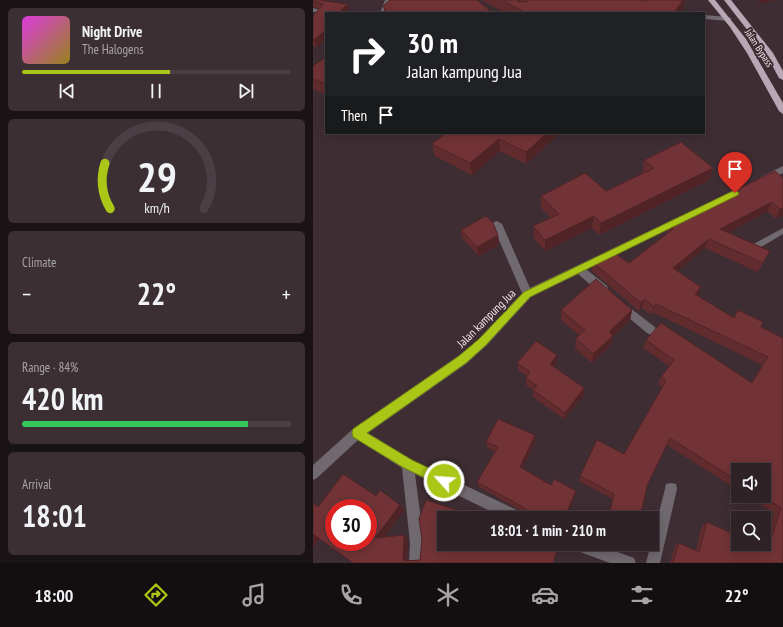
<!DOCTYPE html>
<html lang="en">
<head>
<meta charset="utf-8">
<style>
  :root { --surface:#2f2227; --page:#3b2f33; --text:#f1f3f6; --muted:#a7a4a7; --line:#4a3f44; --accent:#aac717 }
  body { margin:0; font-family:"PT Sans Narrow",sans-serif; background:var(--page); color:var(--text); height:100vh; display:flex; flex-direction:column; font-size:15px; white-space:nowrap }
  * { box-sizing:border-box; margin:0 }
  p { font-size:13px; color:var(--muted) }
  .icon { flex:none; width:22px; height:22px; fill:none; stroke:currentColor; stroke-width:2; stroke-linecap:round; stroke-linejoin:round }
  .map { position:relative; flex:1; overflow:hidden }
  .side { display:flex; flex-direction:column; gap:8px; padding:8px; background:#1a1315; width:313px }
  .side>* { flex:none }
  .banner { position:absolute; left:12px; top:12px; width:380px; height:122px; border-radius:0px; box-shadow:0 2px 10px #0003,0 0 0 1px var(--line); background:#202124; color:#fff; overflow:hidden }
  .buttons { position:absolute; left:418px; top:463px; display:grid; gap:8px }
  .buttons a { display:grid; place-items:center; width:40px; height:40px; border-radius:0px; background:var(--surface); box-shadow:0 2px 10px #0003,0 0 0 1px var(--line); font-size:20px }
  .speed { position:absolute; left:12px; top:499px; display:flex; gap:8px; font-size:20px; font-weight:700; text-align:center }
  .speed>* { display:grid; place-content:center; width:52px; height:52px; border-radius:50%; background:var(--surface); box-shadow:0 2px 10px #0003,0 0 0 1px var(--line); line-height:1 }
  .speed .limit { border:6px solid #d22; background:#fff; color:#111 }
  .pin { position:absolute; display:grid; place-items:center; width:34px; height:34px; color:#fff; margin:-41px -17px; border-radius:50% 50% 50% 0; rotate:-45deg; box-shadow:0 0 4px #0007 }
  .pin .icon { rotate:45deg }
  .me { position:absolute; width:44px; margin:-22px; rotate:296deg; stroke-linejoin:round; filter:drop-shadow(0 0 3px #0008) }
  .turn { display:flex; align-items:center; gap:14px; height:84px; padding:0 16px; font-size:18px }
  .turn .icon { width:52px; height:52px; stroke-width:2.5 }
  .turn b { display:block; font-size:28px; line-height:34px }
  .then { display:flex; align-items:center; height:38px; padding:0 16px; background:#0003; gap:8px; font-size:15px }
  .big { font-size:30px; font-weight:800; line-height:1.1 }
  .side .tile { flex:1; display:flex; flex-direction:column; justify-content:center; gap:6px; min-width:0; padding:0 14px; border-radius:6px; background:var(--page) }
  .side .dial { align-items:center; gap:0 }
  .dial svg { height:104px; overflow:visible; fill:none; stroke:var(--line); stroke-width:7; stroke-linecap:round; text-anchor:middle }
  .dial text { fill:var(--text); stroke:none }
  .song { display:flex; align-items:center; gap:12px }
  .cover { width:48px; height:48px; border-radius:6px; background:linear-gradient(135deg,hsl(300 70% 55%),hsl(50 70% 35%)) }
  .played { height:4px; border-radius:2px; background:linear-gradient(90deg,var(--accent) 55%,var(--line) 55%) }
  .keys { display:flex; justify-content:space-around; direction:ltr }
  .heat { display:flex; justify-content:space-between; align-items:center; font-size:22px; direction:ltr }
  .charge { height:6px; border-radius:3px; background:linear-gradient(90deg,#34c759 84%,var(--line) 0) }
  .trip { position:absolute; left:124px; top:511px; width:222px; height:40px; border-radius:0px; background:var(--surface); box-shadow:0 2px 10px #0003,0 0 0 1px var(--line); font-weight:800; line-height:40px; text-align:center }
  .tabs { display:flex; height:64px; justify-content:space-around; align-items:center; background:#130e10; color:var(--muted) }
  .tabs .icon { width:28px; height:28px }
  .tabs .selected { color:var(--accent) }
  .tabs b { font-size:18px; color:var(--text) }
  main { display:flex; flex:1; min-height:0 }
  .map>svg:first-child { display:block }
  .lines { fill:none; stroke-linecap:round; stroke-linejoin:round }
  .service { fill:#70696f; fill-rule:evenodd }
  .minor { fill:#70696f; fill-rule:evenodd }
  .trunk { fill:#b8a8b6; fill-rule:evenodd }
  .wall { fill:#622c2e }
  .shaded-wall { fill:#502426 }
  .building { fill:#723336; stroke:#502426; fill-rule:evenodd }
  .route { fill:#aac717; stroke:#6e810f }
  .labels { text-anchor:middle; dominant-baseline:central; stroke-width:4; stroke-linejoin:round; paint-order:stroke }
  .far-street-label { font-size:10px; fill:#f2e6ea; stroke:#3f2d34 }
  .street-label { font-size:12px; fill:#f2e6ea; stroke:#3f2d34 }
</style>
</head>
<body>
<main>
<section class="side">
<div class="tile">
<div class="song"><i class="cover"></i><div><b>Night Drive</b><p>The Halogens</p></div></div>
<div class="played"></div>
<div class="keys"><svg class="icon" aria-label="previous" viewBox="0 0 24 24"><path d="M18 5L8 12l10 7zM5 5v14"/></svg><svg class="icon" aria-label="pause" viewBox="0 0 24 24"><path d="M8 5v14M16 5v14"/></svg><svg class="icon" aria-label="next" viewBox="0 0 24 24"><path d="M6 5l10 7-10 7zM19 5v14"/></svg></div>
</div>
<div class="tile dial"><svg viewBox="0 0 100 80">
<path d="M14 69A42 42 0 1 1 86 69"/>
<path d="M14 69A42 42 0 0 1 10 34" stroke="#aac717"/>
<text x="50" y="56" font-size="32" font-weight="700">29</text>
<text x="50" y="72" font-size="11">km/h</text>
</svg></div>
<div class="tile"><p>Climate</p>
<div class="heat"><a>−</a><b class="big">22°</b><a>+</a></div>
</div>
<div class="tile"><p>Range · 84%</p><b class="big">420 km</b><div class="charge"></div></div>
<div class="tile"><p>Arrival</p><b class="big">18:01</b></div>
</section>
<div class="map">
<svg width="470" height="563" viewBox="0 0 470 563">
  <rect width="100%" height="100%" fill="#3f2d34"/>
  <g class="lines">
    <g class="service">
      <polygon points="72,0 76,0 73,13 67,13"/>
      <polygon points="391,15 416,17 419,19 416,21 391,19"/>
      <polygon points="470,228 470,234 443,250 437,250 436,248 437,246"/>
    </g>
    <g class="minor">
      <polygon points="0,8 11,11 2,22 0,23 0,17 4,12 0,12"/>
      <polygon points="470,166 470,173 454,181 448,181 447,179 448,177"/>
      <polygon points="368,216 371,217 373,219 371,221 273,269 294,286 295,289 294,292 286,292 265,274 218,297 174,345 153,364 55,433 99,460 210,513 212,518 191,518 102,474 111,543 110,563 96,563 97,543 89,468 45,440 4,478 0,480 0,465 40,429 145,356 166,339 209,293 179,224 181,222 184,221 189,224 217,288"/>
      <polygon points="308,301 342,327 343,330 342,333 338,335 334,333 304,308 303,305 304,302"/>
      <polygon points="358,483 363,484 364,489 347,563 333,563 352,489 353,484"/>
      <polygon points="257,544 283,544 321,558 323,563 297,563 259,549"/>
    </g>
    <g class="trunk">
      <polygon points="395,0 402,0 433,39 470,103 470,114 466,111 434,53 417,27"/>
      <polygon points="411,0 418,0 460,53 470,71 470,80 466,78 453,54"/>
    </g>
  </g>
  <g class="wall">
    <polygon points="0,0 12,0 11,1 34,4 36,11 35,13 13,13 13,39 4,47 0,46 0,16 6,9 0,7"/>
    <polygon points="169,0 330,0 333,1 334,0 372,0 370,8 367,13 192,13"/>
    <polygon points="70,6 180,13 72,13"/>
    <polygon points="13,57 13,95 0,89 0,66"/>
    <polygon points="133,133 247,133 213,164 187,151 159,175 122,156 119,144"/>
    <polygon points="331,160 400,168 396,180 286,235 279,228 232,251 221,238 220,226 238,218 228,208 228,196 293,191 330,173 329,172"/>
    <polygon points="462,171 470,215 463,219 454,211 415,233 457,251 445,272 392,248 364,271 385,296 421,318 425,310 448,327 470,338 470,563 357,563 362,546 366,543 383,550 389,526 394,522 424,536 425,534 425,544 454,533 461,513 435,496 451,496 425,470 425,490 354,445 334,486 327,518 295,518 300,499 266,481 267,476 311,454 349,387 345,384 348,377 356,366 330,348 333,340 438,383 449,365 340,312 339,315 329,308 326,311 279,271 280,262 316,263 353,234 355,225"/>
    <polygon points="148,230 185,235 186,244 166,256 149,238"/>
    <polygon points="248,310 319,310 317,320 300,336 298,345 279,363 262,348 263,338 266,335 248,320"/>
    <polygon points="244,355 244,362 240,367 271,395 251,419 220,397 220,390 213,385 213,378 214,376 205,370 204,363"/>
    <polygon points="173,442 222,442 209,469 238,485 262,496 252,518 219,518 211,512 166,487 164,482 182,452 175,448"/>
  </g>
  <g class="shaded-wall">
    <polygon points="370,0 372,0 370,8 367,13 361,13"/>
    <polygon points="447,0 464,0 445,4"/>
    <polygon points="34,4 36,11 35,13 26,13"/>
    <polygon points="13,30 13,39 4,47 1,40"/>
    <polygon points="234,133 247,133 213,164 213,152"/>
    <polygon points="186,139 187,151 159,175 157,163"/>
    <polygon points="400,168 396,180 286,235 288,223"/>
    <polygon points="459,202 454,211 404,239 407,229"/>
    <polygon points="470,208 470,215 463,219 467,209"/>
    <polygon points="281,216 279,228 232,251 232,240"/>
    <polygon points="185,235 186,244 166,256 164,247"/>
    <polygon points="396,239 392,248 357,277 360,268"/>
    <polygon points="388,287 385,296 382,294"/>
    <polygon points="331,299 329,308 326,311 328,303"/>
    <polygon points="343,304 340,312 339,315 341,307"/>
    <polygon points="319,310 317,320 300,336 298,345 279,363 280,354 296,332"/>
    <polygon points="244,355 244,362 237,371 237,364"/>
    <polygon points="271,388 271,395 251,419 252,413"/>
    <polygon points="222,435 222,442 207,473 207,467"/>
    <polygon points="263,491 262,496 252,518 251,518"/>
    <polygon points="87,505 91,510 68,542 62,538"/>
    <polygon points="153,513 156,517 156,518 152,518 152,517"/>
    <polygon points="0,534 7,538 0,549"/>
    <polygon points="91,535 95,539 94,563 90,559"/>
    <polygon points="246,544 246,547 240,563"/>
  </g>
  <g class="building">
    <polygon points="0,0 6,0 34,4 26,13 13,13 13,30 1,40 0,40 0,16 10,4 0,1"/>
    <polygon points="77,0 164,0 180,13 74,13 70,6"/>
    <polygon points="189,0 206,0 205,2 214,2 214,0 330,0 333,1 334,0 370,0 361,13 213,13"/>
    <polygon points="13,57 13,84 0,79 0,66"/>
    <polygon points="133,133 234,133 213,152 186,139 157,163 119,144"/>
    <polygon points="368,142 400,168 288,223 281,216 232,240 220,226 246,214 228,196 272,173 293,191 341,168 331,160"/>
    <polygon points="462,171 470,178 470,208 467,209 459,202 407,229 457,251 450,263 396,239 360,268 388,287 382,294 421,318 425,310 450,322 448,327 470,338 470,563 360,563 366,543 386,552 394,522 425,536 425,544 451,544 451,532 459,536 468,508 449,496 451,496 451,470 425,470 425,481 357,438 334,486 327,518 305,518 296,515 301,494 267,476 284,440 311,454 353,381 348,377 361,360 333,340 348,323 439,383 455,357 343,304 341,307 331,299 328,303 280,262 297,250 316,263 360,229 355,225 366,218"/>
    <polygon points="173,216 180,223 185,235 164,247 148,230"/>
    <polygon points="283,279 319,310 296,332 300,336 280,354 263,338 272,330 248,310"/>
    <polygon points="223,341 244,355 237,364 271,388 252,413 220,390 224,386 213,378 217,372 204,363"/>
    <polygon points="185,419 222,435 207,467 238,485 241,479 263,491 251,518 219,518 220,515 210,507 164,482 185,447 173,442"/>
    <path d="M30 474 63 496 67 490 87 505 62 538 91 535 90 559 91 561 107 560 109 539 106 519 113 500 153 513 152 517 153 518H131V544H246L240 563H40L0 534V503L5 507ZM21 508H55V542H21Z"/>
  </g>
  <polygon class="route" points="422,190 426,193 425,195 217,297 173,345 153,363 54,433 99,460 135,477 136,481 135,485 131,487 91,468 40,437 39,433 40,429 146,356 166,339 211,292"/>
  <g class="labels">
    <g class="far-street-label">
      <text transform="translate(446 48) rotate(57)">Jalan Bypass</text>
    </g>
    <g class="street-label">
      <text transform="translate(173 318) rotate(-45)">Jalan kampung Jua</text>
    </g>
  </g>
</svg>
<div class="buttons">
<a><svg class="icon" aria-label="sound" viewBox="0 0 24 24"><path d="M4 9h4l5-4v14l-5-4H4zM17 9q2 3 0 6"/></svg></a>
<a><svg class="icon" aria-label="search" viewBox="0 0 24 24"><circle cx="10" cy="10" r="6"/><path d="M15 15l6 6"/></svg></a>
</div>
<div class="speed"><div class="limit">30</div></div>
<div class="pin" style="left:422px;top:193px;background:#d93025"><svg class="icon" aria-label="arrive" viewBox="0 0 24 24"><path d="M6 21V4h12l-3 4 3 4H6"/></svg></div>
<svg class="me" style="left:131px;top:481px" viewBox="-20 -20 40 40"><circle r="17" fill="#aac717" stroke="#fff" stroke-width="3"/><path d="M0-11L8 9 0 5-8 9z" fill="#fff"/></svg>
<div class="trip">18:01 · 1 min · 210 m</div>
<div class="banner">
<div class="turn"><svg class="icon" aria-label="right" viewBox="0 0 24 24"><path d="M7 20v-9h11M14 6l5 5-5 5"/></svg><div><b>30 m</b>Jalan kampung Jua</div></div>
<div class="then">Then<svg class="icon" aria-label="arrive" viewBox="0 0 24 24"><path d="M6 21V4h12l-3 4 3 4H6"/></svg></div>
</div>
</div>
</main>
<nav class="tabs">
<b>18:00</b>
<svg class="icon selected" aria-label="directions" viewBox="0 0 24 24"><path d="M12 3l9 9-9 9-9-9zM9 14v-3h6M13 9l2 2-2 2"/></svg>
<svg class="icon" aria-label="music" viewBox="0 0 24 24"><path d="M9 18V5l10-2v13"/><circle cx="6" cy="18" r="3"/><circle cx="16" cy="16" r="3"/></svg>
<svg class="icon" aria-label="phone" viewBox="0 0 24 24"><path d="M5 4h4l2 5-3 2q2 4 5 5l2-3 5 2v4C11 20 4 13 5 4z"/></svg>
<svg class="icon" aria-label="climate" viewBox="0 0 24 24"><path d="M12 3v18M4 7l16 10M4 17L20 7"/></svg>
<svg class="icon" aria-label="car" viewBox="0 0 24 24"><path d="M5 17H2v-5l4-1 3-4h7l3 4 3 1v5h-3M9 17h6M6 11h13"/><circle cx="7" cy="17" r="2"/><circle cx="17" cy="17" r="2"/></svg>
<svg class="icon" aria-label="filters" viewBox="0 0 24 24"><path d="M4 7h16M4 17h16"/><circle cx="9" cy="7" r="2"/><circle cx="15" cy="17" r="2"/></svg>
<b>22°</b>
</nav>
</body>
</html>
